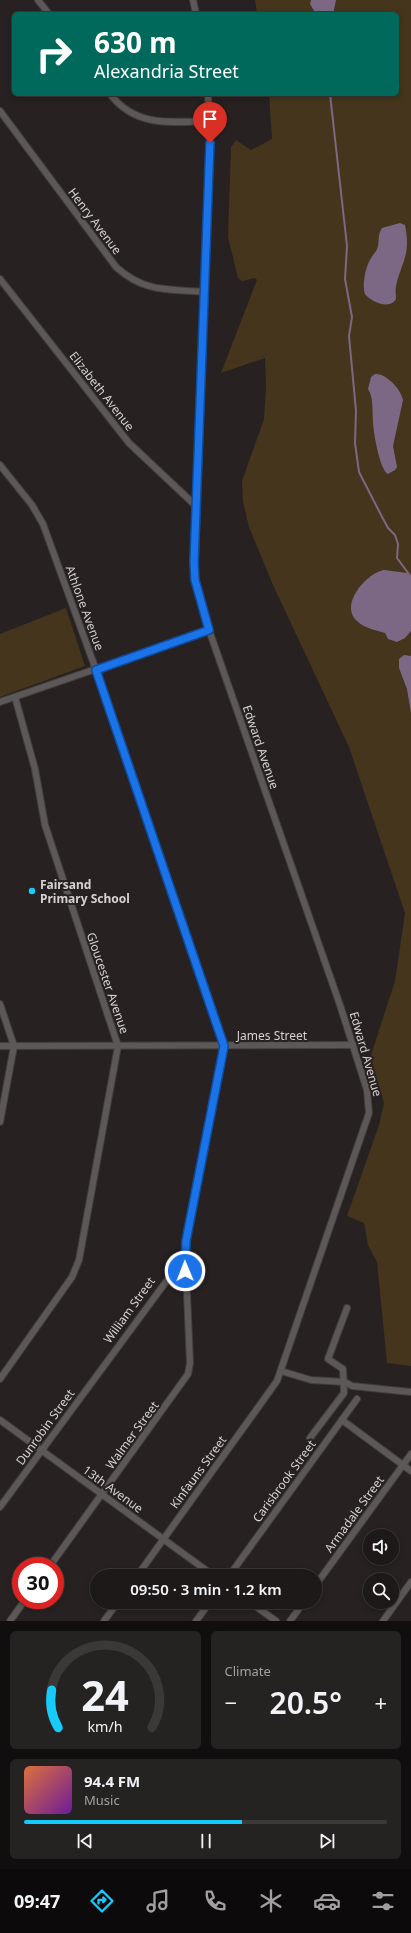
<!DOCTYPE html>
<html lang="en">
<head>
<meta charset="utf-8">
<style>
  :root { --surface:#1d1919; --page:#252222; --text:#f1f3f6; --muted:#a0a0a2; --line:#3b3838; --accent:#16cafb }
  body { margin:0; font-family:"Noto Sans",sans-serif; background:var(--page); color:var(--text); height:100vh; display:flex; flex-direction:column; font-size:15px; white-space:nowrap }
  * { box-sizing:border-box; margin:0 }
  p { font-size:13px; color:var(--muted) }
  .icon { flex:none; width:22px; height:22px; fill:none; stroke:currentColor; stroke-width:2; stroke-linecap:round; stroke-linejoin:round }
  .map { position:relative; height:1621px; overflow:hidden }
  .panel { display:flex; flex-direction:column; gap:10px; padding:10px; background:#100e0e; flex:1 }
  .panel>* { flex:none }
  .top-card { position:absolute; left:12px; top:12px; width:387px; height:84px; border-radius:6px; box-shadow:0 2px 6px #0003,0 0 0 1px var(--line); background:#00695c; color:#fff; overflow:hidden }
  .tools { position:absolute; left:363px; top:1529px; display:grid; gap:8px }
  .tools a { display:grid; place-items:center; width:36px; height:36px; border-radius:50%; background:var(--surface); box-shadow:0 2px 6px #0003,0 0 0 1px var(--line); font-size:20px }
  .speed { position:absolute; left:12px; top:1557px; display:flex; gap:8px; font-size:20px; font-weight:700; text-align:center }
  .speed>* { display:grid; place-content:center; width:52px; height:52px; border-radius:50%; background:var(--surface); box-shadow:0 2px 6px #0003,0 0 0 1px var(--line); line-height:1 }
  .speed .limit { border:6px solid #d22; background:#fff; color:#111 }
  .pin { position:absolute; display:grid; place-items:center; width:34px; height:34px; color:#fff; margin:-41px -17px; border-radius:50% 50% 50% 0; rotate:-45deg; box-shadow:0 0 4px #0007 }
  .pin .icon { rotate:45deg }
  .me { position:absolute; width:44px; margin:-22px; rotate:359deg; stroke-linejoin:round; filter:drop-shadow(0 0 3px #0008) }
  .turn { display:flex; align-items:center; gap:14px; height:84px; padding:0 16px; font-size:18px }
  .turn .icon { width:52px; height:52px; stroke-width:2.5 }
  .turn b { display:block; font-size:28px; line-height:34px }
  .big { font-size:30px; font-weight:600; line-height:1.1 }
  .panel .card { flex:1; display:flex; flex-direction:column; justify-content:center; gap:6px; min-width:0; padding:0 14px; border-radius:6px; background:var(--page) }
  .panel .dial { align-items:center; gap:0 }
  .dial svg { height:104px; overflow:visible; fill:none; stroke:var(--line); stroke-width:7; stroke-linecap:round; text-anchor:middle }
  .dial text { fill:var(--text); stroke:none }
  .song { display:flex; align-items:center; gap:12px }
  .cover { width:48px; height:48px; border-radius:6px; background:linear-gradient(135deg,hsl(20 70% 55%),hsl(280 70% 35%)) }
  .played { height:4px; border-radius:2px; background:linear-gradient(90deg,var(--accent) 60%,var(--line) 60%) }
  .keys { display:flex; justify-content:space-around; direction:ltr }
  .heat { display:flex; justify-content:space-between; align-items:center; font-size:22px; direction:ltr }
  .panel .tiles { flex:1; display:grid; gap:10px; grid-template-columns:1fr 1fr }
  .card:last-child { grid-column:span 2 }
  .trip { position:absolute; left:90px; top:1569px; width:232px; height:40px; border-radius:20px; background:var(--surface); box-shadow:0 2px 6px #0003,0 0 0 1px var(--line); font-weight:600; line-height:40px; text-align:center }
  .dock { display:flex; height:64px; justify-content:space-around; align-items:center; background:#0c0a0a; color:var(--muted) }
  .dock .icon { width:28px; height:28px }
  .dock .active { color:var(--accent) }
  .dock b { font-size:18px; color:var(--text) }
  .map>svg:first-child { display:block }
  .green { fill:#44351c }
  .water { fill:#7c6884 }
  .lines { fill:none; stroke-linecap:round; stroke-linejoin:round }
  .stream { stroke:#7c6884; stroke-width:2 }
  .street-casing { stroke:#433d3d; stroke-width:8 }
  .street { stroke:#5b5857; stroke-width:6 }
  .route-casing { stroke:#114b97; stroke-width:10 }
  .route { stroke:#1a73e8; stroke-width:7 }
  .poi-dot { fill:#16cafb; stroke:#272121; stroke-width:1.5 }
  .labels { text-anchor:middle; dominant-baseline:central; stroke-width:4; stroke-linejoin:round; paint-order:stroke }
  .street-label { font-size:12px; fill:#d6d2d2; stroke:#272121 }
  .poi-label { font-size:12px; font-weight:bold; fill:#d6d2d2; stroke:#272121; text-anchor:start }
</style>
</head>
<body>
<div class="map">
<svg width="411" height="1621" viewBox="0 0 411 1621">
  <rect width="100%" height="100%" fill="#272121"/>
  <g class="green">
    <polygon points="255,0 411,0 411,1366 387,1363 377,1262 368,1245 364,1223 347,1216 379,1125 384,1103 370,1058 395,981 405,913 349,747 273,585 249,527 243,502 242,481 264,419 266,387 265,358 221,373 257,280 255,278 242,281 238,278 228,237 231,147 236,140 251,150 272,139 269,94 397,94 397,14 257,14"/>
    <polygon points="66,608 85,666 0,697 0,634"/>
  </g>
  <g class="water">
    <polygon points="311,0 336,0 333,14 316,14 310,4"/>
    <path d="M400 223 405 225C411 256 402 260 396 286 395 291 396 295 396 299 390 310 371 302 365 294 362 285 365 269 370 260 372 255 377 252 378 246 379 240 378 234 382 228Z"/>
    <path d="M375 374C386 373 401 389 403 400L393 446 397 467 395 470 388 474C380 471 373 431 373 422 372 412 374 398 368 389L371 377Z"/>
    <path d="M384 570 407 573 411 577V631L405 638 397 642 388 639 385 633C375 630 364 628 357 621 339 604 367 573 384 570Z"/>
    <polygon points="404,655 411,656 411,713 407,689 399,668 399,659"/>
  </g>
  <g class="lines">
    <polyline class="stream" points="330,94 347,246 345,279 352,317 349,336 356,411 355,443 359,472 380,513 388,528 395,535 398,544 397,558 411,577"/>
    <defs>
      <g id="street">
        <polyline points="38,0 49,14"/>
        <polyline points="193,0 196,14"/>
        <path d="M110 94C136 128 172 122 210 121"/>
        <path d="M0 111 116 267C145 293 168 289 205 292"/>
        <polyline points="0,279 129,443 196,506"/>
        <polyline points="0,465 32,505 43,524 96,670 224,1046 185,1247 190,1363 188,1374 50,1566"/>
        <polyline points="0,702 209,630"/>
        <polyline points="0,1004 14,1046 0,1122"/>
        <polyline points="0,1046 353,1045"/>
        <polyline points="281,1371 311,1380 345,1382 352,1386 411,1392"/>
        <polyline points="0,1379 72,1277 79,1260 118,1046 45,825 35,769 15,697"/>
        <polyline points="0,1420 214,1576"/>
        <polyline points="342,1420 411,1471"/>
        <polyline points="310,1438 344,1393 343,1369 328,1359 347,1308"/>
        <polyline points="0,1507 185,1256"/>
        <polyline points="137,1576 277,1381 369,1113 367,1090 340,1005 209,630 195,580 195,562 210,143 208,94"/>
        <polyline points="229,1576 357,1399"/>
        <polyline points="315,1586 411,1454"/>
        <polyline points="250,1602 276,1621"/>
        <polyline points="10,1621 25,1600"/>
        <polyline points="104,1621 118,1602"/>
        <polyline points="196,1621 210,1602"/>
        <polyline points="290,1621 304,1602"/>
        <polyline points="383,1621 411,1582"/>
      </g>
    </defs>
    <use href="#street" class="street-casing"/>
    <use href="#street" class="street"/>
  </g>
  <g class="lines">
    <defs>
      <polyline id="route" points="185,1271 186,1241 224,1046 96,670 209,630 195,580 194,562 210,143"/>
    </defs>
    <use href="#route" class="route-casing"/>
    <use href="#route" class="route"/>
  </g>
  <circle class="poi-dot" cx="32" cy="891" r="4"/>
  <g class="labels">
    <g class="street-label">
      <text transform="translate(95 221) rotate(53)">Henry Avenue</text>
      <text transform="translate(102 391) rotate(52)">Elizabeth Avenue</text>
      <text transform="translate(85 608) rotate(70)">Athlone Avenue</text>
      <text transform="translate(261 747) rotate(71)">Edward Avenue</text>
      <text transform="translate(108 983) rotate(71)">Gloucester Avenue</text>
      <text x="272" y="1035">James Street</text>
      <text transform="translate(366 1054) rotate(74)">Edward Avenue</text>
      <text transform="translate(129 1310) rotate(-54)">William Street</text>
      <text transform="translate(45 1427) rotate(-54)">Dunrobin Street</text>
      <text transform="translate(132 1435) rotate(-54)">Walmer Street</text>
      <text transform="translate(198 1472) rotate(-54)">Kinfauns Street</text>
      <text transform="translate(284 1481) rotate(-54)">Carisbrook Street</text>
      <text transform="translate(113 1489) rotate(36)">13th Avenue</text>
      <text transform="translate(354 1514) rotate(-54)">Armadale Street</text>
    </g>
    <g class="poi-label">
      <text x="40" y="884">Fairsand<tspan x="40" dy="14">Primary School</tspan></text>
    </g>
  </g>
</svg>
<div class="tools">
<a><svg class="icon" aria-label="sound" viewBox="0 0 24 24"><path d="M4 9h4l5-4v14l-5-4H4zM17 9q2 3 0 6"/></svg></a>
<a><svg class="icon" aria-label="search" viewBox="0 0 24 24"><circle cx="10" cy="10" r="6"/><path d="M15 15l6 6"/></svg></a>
</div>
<div class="speed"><div class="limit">30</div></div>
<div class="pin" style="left:210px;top:143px;background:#d93025"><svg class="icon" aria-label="arrive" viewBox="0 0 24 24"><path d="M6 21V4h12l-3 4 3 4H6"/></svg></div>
<svg class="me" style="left:185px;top:1271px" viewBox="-20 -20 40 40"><circle r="17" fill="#1a73e8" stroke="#fff" stroke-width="3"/><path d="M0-11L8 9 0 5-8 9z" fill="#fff"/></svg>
<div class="trip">09:50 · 3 min · 1.2 km</div>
<div class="top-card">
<div class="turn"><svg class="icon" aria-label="right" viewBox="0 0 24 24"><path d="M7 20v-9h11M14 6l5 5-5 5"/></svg><div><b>630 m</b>Alexandria Street</div></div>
</div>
</div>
<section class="panel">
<div class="tiles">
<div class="card dial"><svg viewBox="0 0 100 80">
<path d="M14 69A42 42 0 1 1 86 69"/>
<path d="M14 69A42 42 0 0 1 9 40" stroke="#16cafb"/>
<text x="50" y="56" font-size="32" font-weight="700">24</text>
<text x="50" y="72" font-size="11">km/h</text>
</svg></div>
<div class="card"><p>Climate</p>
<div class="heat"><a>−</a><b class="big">20.5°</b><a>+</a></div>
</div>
<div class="card">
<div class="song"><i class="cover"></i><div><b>94.4 FM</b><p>Music</p></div></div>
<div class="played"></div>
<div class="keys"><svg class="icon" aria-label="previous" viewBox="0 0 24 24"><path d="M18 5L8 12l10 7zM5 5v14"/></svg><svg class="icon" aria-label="pause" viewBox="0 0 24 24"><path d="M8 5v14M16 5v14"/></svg><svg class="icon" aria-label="next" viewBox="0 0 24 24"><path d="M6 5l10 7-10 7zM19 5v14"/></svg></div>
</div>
</div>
</section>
<nav class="dock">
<b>09:47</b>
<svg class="icon active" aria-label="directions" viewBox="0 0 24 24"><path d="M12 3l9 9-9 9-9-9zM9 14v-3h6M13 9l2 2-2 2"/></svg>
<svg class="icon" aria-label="music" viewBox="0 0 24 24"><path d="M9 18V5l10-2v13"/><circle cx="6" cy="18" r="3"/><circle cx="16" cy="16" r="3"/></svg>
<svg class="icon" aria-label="phone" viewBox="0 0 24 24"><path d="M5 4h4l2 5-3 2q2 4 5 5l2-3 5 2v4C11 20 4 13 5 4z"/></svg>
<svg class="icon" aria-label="climate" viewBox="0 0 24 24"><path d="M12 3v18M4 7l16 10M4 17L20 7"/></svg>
<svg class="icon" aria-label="car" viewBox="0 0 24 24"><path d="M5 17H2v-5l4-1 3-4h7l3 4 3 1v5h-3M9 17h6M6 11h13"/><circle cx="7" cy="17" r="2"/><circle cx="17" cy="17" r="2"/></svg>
<svg class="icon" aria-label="filters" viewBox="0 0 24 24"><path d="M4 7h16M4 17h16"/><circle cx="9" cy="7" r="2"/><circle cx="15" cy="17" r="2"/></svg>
</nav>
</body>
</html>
